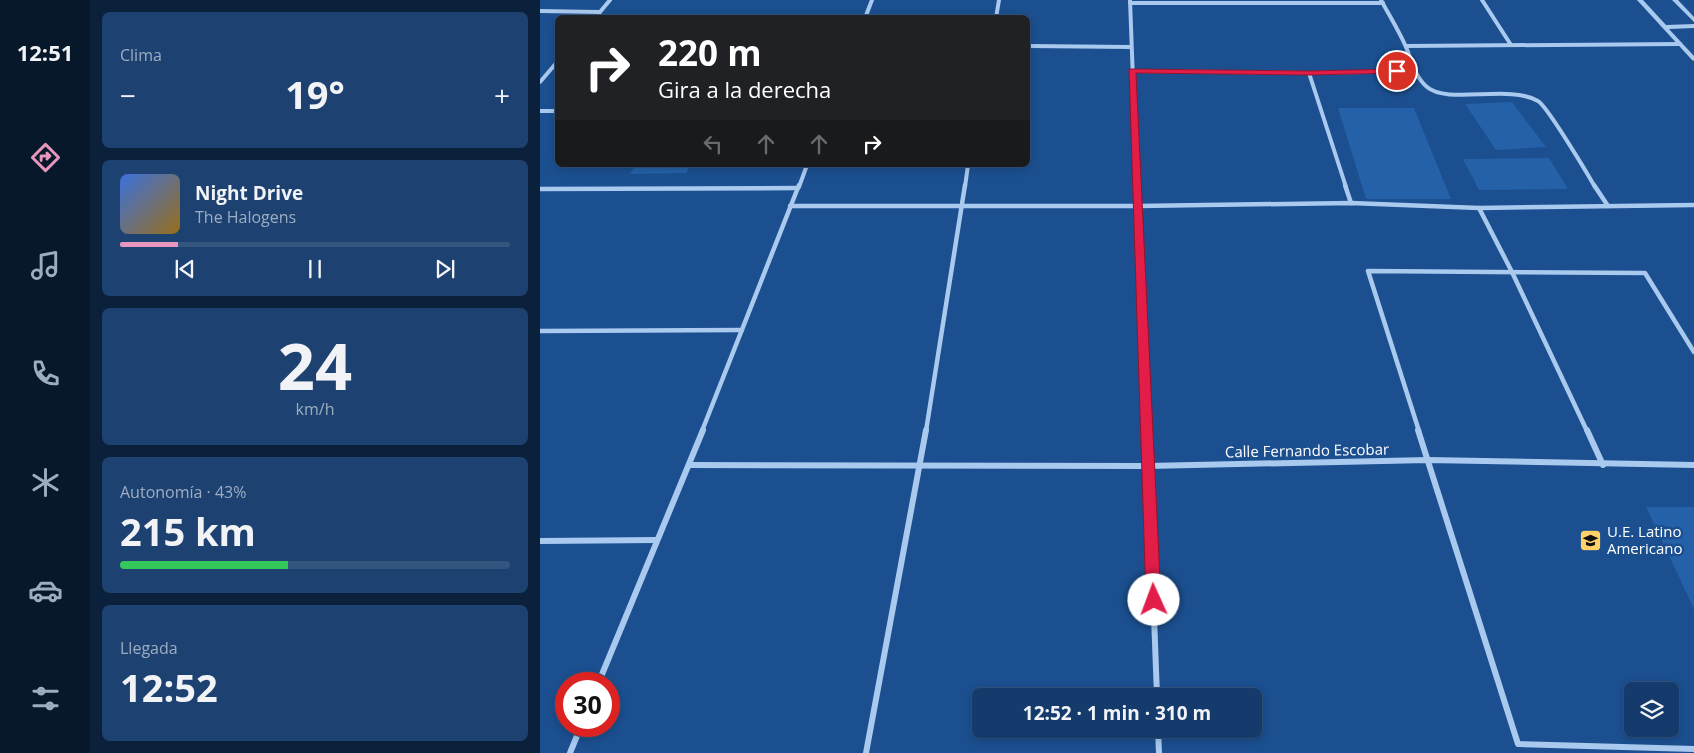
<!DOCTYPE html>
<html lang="es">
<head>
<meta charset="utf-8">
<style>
  :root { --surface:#143b6b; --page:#1d4271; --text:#f1f3f6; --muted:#9dadc1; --line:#33557e; --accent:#e797bd }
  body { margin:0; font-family:"Open Sans",sans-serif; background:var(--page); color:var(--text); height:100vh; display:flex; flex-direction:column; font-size:19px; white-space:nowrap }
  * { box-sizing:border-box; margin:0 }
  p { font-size:16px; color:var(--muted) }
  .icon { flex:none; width:28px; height:28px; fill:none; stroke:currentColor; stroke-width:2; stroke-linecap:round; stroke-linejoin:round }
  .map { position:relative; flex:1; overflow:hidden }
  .sheet { display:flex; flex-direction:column; gap:12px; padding:12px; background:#0b203b; width:450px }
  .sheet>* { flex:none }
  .top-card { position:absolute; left:15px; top:15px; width:475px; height:152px; border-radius:8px; box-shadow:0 2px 8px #0003,0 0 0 1px var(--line); background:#202124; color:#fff; overflow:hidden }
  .controls { position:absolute; left:1084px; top:682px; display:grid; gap:10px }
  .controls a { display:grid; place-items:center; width:55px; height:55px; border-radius:8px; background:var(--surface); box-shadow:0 2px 8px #0003,0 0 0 1px var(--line); font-size:25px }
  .speed { position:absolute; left:15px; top:672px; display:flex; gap:10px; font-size:25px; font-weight:700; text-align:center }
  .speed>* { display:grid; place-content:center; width:65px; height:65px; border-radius:50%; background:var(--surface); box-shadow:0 2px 8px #0003,0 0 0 1px var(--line); line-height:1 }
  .speed .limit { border:8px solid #d22; background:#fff; color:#111 }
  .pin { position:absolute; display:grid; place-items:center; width:42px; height:42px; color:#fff; margin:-21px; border:2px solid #fff; border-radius:50%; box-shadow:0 1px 5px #0007 }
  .me { position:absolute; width:55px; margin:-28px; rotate:358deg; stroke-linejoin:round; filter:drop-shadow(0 0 4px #0008) }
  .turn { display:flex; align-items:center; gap:18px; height:105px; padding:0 20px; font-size:22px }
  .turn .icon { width:65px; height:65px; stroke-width:2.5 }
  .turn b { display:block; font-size:35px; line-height:42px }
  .lanes { display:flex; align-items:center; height:48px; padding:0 20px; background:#0003; justify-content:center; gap:25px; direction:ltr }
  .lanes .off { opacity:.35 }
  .big { font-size:38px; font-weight:700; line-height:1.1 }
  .sheet .widget { flex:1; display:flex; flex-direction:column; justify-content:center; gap:8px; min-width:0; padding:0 18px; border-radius:8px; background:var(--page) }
  .sheet .dial { align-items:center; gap:0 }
  .dial b { font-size:65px; line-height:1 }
  .song { display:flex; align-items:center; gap:15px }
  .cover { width:60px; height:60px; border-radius:8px; background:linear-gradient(135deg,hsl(220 70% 55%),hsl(40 70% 35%)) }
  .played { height:5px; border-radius:2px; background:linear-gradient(90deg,var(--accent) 15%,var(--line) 15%) }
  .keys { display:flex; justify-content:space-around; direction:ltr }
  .heat { display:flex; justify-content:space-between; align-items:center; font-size:28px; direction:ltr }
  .charge { height:8px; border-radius:4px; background:linear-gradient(90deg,#34c759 43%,var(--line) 0) }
  .trip { position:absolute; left:432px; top:688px; width:290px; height:50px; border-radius:8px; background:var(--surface); box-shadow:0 2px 8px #0003,0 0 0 1px var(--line); font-weight:700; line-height:50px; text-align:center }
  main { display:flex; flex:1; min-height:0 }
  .menu { display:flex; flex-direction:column; width:90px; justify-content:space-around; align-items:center; background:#08182b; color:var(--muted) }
  .menu .icon { width:35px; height:35px }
  .menu .on { color:var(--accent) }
  .menu b { font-size:22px; color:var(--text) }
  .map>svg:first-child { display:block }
  .green { fill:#2461a8 }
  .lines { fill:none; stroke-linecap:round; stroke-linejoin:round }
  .minor-far2 { stroke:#a9c9ee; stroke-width:4 }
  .minor-far1 { stroke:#a9c9ee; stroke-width:4.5 }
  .minor { stroke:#a9c9ee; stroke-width:6 }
  .tertiary { fill:#a9c9ee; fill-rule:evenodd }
  .route { fill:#e11d48; stroke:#92132f }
  .labels { text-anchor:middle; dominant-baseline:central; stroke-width:5; stroke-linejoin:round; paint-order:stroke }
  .street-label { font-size:15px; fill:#fff; stroke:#1b4f8f }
  .poi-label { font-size:15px; fill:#fff; stroke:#1b4f8f; text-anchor:start }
</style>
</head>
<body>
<main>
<nav class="menu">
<b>12:51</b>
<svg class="icon on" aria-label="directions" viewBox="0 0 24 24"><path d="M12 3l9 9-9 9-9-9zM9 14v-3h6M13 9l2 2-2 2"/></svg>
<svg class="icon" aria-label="music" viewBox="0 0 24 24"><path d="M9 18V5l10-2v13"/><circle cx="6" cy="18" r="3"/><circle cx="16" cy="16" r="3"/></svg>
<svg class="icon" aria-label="phone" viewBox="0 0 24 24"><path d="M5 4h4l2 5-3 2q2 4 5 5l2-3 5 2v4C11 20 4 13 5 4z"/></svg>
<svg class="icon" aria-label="climate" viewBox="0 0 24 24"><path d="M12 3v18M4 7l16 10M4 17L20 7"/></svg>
<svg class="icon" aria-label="car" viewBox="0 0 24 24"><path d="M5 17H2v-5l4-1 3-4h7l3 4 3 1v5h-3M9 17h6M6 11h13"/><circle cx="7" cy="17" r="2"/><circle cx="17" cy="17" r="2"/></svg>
<svg class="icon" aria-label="filters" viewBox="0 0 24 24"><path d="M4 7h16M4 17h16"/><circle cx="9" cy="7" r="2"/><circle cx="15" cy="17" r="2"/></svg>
</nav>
<section class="sheet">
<div class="widget"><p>Clima</p>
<div class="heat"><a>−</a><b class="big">19°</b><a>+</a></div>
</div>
<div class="widget">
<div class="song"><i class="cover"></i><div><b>Night Drive</b><p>The Halogens</p></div></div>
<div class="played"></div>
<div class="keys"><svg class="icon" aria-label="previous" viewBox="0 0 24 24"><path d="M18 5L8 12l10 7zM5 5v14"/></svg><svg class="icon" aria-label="pause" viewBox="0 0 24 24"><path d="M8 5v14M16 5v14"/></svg><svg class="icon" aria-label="next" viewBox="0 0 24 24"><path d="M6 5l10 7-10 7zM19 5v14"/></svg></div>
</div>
<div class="widget dial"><b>24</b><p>km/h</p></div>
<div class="widget"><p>Autonomía · 43%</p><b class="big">215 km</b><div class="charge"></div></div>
<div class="widget"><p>Llegada</p><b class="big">12:52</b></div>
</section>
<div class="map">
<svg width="1154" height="753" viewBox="0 0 1154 753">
  <rect width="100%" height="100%" fill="#1b4f8f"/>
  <g class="green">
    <polygon points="972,102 1006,147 956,150 925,104"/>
    <polygon points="798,108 874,108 911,199 826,199"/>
    <polygon points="1009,158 1028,189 939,190 923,159"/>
    <polygon points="96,165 151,165 146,173 90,174"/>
    <polygon points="1106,507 1154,507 1154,609"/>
  </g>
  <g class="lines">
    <g class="minor-far2">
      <polyline points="590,0 597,187"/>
      <path d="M841 0C849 15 859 31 866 47 872 61 875 77 887 87 908 105 969 84 998 101 1007 106 1047 173 1055 187"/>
      <polyline points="942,0 971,45"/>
      <polyline points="590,3 843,3"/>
      <polyline points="0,11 60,12"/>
      <polyline points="55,18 70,0"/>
      <polyline points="325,18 332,0"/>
      <polyline points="456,18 459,0"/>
      <polyline points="488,46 591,47"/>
      <polyline points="866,46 1140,44"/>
      <polyline points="592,71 769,73 875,71"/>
      <polyline points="769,73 806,187"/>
      <polyline points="0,82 18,61"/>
      <polyline points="0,111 18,111"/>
      <polyline points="259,187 267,165"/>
      <polyline points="425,187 428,165"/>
    </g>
    <g class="minor-far1">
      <polyline points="597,185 607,431"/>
      <polyline points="805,185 811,203"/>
      <polyline points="1054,185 1068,206"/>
      <polyline points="0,189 258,188"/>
      <polyline points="250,206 598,206 811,203 939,208 1154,205"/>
      <polyline points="939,208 972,272 1047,431"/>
      <polyline points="0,331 202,330"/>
      <polyline points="162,431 259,185"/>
      <polyline points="386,431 425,185"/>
      <polyline points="879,431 828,271 1105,273 1154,352"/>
    </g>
    <g class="minor">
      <polyline points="607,430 617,696"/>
      <polyline points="878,430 978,744 1154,749"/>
      <polyline points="1047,430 1063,465"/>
      <polyline points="149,465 608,466 888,460 1154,465"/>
      <polyline points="0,541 117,540"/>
      <polyline points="58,684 163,430"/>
      <polyline points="618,729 619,753"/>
      <polyline points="30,753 41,726"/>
      <polyline points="326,753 386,430"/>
    </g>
    <g class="tertiary">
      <polygon points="1097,0 1103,0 1126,25 1154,24 1154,28 1129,29 1154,56 1154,61 1152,60"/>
      <polygon points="1132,0 1138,0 1154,17 1154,22"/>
    </g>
  </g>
  <polygon class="route" points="589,69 769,71 857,69 861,71 857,73 769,75 596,73 621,600 618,605 614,607 609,605 606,600"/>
  <defs>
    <symbol id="school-square" viewBox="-11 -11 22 22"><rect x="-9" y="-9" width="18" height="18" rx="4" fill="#ffd166" stroke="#1b4f8f"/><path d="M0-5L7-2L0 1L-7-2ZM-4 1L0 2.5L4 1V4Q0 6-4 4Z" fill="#111"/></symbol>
  </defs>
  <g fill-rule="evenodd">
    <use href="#school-square" x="1038" y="528" width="25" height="25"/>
  </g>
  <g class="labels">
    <g class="street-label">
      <text transform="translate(767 450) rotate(-1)">Calle Fernando Escobar</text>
    </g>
    <g class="poi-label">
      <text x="1067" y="531">U.E. Latino<tspan x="1067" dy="17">Americano</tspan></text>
    </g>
  </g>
</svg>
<div class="controls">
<a><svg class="icon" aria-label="layers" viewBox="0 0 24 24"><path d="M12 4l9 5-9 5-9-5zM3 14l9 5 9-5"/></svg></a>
</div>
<div class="speed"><div class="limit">30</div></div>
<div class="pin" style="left:857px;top:71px;background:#d93025"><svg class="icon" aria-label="arrive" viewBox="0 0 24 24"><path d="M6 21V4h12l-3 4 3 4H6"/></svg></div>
<svg class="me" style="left:614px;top:600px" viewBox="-20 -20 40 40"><circle r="19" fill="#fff"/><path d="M0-13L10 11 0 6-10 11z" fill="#e11d48"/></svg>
<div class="trip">12:52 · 1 min · 310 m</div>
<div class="top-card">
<div class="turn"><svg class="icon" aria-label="right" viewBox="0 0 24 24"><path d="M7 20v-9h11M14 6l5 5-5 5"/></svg><div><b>220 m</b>Gira a la derecha</div></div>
<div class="lanes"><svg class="icon off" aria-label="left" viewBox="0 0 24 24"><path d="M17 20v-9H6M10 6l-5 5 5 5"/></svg><svg class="icon off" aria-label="ahead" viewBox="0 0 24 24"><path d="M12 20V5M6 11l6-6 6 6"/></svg><svg class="icon off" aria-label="ahead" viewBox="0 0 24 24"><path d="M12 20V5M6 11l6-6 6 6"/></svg><svg class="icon" aria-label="right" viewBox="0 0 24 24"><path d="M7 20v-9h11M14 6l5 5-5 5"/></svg></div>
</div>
</div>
</main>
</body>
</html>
